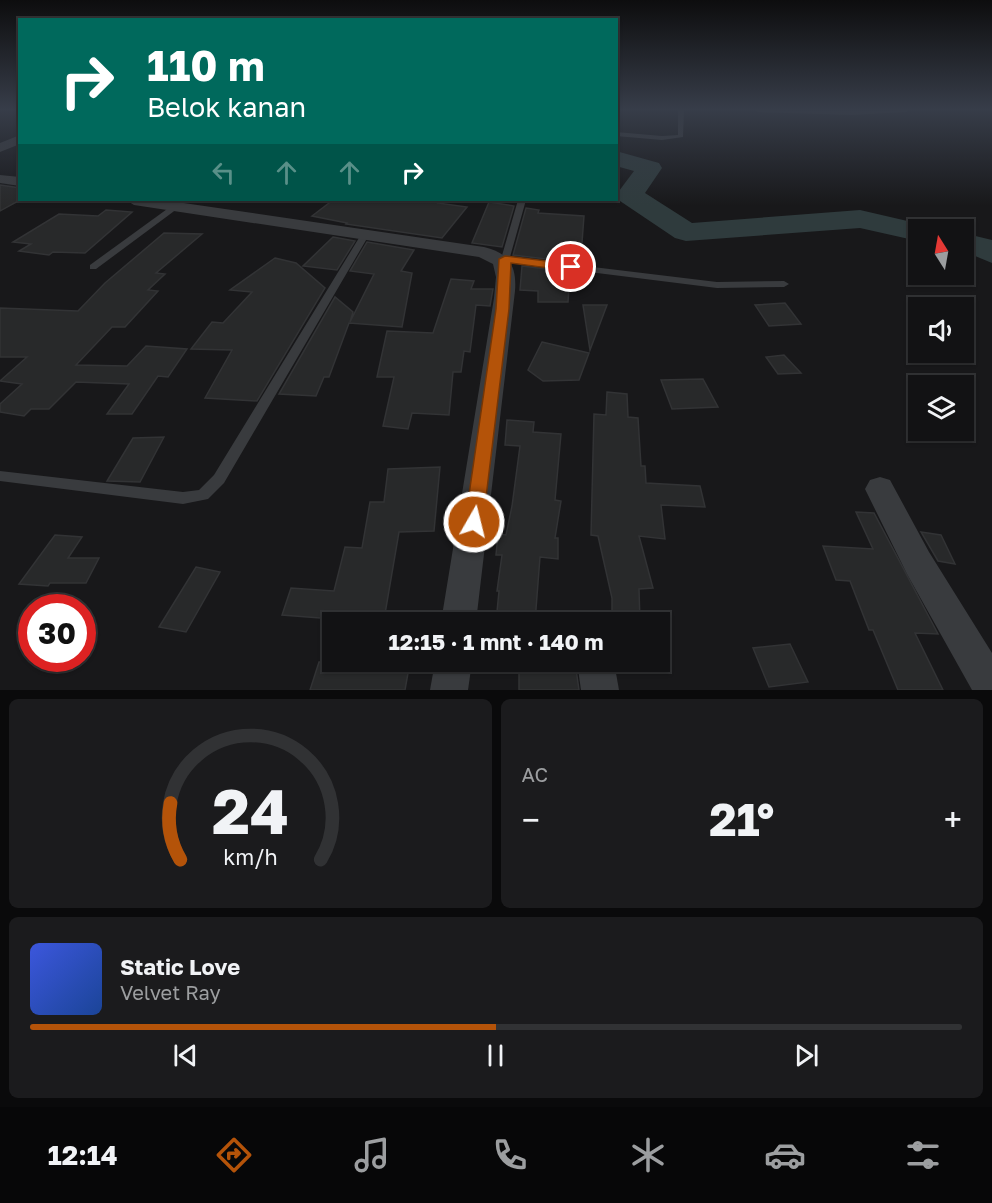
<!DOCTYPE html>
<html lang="id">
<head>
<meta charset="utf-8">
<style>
  :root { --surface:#121214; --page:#1b1b1d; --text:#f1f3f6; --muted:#9c9ea0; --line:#313234; --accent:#b45309 }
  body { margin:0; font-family:"Golos Text",sans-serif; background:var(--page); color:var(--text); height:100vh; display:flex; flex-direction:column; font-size:22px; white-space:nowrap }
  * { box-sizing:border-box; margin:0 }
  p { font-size:20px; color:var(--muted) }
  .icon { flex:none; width:33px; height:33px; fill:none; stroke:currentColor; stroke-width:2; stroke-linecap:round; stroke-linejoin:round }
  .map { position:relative; height:690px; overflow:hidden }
  .drawer { display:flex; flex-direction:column; gap:9px; padding:9px; background:#0a0a0b; flex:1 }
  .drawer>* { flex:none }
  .guide { position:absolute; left:18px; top:18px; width:600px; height:183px; border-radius:0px; box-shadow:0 2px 4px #0004,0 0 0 2px var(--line); background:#00695c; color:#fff; overflow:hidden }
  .needle { width:39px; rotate:349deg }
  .buttons { position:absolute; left:908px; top:219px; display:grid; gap:12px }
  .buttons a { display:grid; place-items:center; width:66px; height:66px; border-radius:0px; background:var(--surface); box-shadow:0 2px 4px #0004,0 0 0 2px var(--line); font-size:30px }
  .speed { position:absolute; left:18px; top:594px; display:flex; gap:12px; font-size:30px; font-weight:700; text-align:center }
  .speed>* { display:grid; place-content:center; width:78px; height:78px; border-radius:50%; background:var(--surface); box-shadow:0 2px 4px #0004,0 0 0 2px var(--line); line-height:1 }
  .speed .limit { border:9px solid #d22; background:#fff; color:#111 }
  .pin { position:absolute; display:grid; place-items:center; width:51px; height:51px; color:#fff; margin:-26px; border:3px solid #fff; border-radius:50%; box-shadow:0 2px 6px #0007 }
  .me { position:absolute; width:66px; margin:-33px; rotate:8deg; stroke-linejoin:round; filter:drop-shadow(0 0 4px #0008) }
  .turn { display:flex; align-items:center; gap:21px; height:126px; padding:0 30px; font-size:27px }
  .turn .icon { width:78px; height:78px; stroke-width:2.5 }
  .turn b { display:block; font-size:42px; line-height:51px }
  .lanes { display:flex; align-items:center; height:57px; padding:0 30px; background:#0003; justify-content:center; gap:30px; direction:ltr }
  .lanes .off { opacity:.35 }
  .big { font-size:45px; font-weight:700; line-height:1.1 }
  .drawer .widget { flex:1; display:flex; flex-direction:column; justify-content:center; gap:9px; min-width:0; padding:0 21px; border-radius:9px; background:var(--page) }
  .drawer .dial { align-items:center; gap:0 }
  .dial svg { height:156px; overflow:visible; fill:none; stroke:var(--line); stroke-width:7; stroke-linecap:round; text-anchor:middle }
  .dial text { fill:var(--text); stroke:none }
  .song { display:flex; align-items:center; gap:18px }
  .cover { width:72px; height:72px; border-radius:9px; background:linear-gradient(135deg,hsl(230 70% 55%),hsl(220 70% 35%)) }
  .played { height:6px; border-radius:3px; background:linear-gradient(90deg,var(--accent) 50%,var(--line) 50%) }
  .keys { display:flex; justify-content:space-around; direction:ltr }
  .heat { display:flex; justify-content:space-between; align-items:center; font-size:33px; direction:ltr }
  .drawer .tiles { flex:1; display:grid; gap:9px; grid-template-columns:1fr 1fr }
  .widget:last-child { grid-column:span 2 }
  .trip { position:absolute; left:322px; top:612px; width:348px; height:60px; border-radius:0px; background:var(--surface); box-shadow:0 2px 4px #0004,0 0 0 2px var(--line); font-weight:700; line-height:60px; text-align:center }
  .dock { display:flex; height:96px; justify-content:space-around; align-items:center; background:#070708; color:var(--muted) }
  .dock .icon { width:42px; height:42px }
  .dock .selected { color:var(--accent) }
  .dock b { font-size:27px; color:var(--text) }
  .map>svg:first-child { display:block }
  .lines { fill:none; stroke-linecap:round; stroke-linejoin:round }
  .river { fill:#2f3b3d; fill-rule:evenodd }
  .building { fill:#28292a; stroke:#323335; stroke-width:1.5 }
  .lane { fill:#393b3e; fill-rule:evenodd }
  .street { fill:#393b3e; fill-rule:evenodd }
  .route { fill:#b45309; stroke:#753606; stroke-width:1.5 }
</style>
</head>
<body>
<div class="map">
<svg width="992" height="690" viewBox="0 0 992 690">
  <rect width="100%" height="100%" fill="#18181a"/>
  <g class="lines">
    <g class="river">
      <polygon points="616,151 659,163 662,168 645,193 692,223 860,210 929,226 931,230 918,230 918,241 860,228 686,241 675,238 620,201 616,195 634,171 616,166"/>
      <polygon points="963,233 992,240 992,263 963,251"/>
    </g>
  </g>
  <g class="building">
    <polygon points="0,185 20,188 20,200 0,211"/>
    <polygon points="333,200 441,200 438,203 467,207 442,238 346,224 347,223 312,216"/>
    <polygon points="489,202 514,206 502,247 472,243"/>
    <polygon points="526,208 539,210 538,213 584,216 581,256 572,255 571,262 513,255"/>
    <polygon points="106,210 132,212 85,253 53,252 49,255 19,251 31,244 13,242 59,214 98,216"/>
    <polygon points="164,233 202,234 156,273 165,274 148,290 158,291 125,327 112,327 76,365 127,366 146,346 187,349 168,377 158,376 132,414 107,414 129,384 76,382 49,409 31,409 24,416 0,412 0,404 22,384 0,381 27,357 0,357 0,308 78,311 105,283"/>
    <polygon points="333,237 355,241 337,270 303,266"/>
    <polygon points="367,242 414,250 401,271 412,273 402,327 349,323 329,377 324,377 316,396 279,394 335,297 353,312 350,322 374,274 350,271"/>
    <polygon points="275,258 296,263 325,288 257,401 205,398 232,350 191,349 212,322 223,323 252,292 230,290"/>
    <polygon points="522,266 570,272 568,302 538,302 538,291 520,290"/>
    <polygon points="451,279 474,281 471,289 493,289 490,306 476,305 470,352 464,351 461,372 453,372 449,415 412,413 408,429 383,426 394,377 377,377 387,331 433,333"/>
    <polygon points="785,303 801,324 769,326 755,305"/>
    <polygon points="583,305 607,305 590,350"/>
    <polygon points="542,342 589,353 579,380 543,381 528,370"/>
    <polygon points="784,355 801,373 778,374 766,357"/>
    <polygon points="703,379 718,407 672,409 661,380"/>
    <polygon points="607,392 627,394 628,417 638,418 641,466 645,466 646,483 700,486 705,507 661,505 665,539 639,536 653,588 639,589 640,622 612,622 612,598 598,536 591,535 594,414 606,415"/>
    <polygon points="507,420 534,422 533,432 561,434 555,500 561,501 555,538 558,538 558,559 540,557 535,622 496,622 499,591 497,591 502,555 496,555 498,534 506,535 512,506 520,446 505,445"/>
    <polygon points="164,437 140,482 107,481 133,438"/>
    <polygon points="440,467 434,531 399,532 385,614 333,611 333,619 282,615 291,588 334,591 345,547 362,548 370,502 384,502 388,469"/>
    <polygon points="856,512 874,513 938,634 915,633 943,690 898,690 873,630 869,630 850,581 836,580 823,546 873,549"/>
    <polygon points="921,532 941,535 955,564 938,561"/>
    <polygon points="55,535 82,537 68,558 99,558 86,583 50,583 48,586 19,584"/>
    <polygon points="196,567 220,572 186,632 159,627"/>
    <polygon points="790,644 808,682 769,687 753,648"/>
    <polygon points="319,662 410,662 405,690 310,690"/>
    <polygon points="519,662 575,662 579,690 519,690"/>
  </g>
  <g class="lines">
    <g class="lane">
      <polygon points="678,110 684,110 683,137 662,140 616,136 616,132 662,136 678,135"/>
      <polygon points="755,110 852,111 909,110 906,112 852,115 758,112"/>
      <polygon points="518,200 526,200 510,257 717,282 784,281 789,284 784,287 717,288 509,262 507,266 501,266 501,259"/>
      <polygon points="174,204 181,206 96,269 90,269 90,265"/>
      <polygon points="362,233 368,233 369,235 224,483 208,499 183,504 0,481 0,471 183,492 199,490 214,475"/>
    </g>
    <g class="street">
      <polygon points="20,135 20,144 0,152 0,143"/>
      <polygon points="0,175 20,177 20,186 0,183"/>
      <path d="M126 200H163L484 247C509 253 517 266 515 291L476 622H441L494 298 496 277 493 264 479 257 134 205Z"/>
      <polygon points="880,477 890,480 929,552 992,653 992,690 972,690 907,574 865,489 870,480"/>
      <polygon points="435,662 472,662 468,690 430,690"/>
      <polygon points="577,662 614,662 619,690 581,690"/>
    </g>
  </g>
  <linearGradient id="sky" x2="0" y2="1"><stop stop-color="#0d0d0e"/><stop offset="0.53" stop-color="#373d49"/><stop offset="1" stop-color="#373d49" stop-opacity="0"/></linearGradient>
  <rect width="992" height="206" fill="url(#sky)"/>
  <polygon class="route" points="505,256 571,264 577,267 571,271 511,263 509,309 483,522 480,528 474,530 467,528 465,522 496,309 499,259"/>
</svg>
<div class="buttons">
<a><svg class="needle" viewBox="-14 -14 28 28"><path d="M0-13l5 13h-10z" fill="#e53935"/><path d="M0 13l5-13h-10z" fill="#9c9ea0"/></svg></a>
<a><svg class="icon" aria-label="sound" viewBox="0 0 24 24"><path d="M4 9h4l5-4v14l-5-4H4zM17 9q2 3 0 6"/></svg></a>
<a><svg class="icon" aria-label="layers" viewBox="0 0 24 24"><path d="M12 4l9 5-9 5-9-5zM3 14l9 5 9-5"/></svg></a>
</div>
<div class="speed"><div class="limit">30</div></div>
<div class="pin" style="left:571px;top:267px;background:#d93025"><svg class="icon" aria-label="arrive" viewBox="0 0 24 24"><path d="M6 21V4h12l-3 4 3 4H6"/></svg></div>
<svg class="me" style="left:474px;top:522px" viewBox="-20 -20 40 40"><circle r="17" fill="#b45309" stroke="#fff" stroke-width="3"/><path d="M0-11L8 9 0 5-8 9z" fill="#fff"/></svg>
<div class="trip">12:15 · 1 mnt · 140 m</div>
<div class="guide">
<div class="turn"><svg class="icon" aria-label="right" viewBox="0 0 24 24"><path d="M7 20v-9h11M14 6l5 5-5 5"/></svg><div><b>110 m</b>Belok kanan</div></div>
<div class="lanes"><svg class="icon off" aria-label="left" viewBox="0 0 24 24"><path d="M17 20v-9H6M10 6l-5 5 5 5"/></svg><svg class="icon off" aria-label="ahead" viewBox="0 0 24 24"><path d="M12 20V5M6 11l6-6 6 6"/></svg><svg class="icon off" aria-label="ahead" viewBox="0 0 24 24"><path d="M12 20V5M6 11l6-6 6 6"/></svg><svg class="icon" aria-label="right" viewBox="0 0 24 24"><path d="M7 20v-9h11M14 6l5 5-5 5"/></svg></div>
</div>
</div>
<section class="drawer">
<div class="tiles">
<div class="widget dial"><svg viewBox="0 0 100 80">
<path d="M14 69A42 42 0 1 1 86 69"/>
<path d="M14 69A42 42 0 0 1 9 40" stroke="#b45309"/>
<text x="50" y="56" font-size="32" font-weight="700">24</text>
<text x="50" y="72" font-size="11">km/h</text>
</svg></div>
<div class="widget"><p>AC</p>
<div class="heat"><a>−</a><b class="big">21°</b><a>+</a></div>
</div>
<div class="widget">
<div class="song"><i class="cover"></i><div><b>Static Love</b><p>Velvet Ray</p></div></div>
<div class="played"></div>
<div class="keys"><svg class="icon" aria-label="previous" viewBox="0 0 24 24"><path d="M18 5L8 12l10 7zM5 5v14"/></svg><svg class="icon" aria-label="pause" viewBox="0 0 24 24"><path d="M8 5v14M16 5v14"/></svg><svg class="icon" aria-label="next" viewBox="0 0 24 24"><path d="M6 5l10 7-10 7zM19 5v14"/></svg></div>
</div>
</div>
</section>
<nav class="dock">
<b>12:14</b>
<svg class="icon selected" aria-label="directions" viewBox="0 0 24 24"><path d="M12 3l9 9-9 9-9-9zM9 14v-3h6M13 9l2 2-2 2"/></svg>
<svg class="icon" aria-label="music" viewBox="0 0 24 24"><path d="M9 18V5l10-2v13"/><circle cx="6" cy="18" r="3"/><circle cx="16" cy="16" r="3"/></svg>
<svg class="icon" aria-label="phone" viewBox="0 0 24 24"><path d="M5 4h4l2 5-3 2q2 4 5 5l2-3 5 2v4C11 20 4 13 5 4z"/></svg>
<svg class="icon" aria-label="climate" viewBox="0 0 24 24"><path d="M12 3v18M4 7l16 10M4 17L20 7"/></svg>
<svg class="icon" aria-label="car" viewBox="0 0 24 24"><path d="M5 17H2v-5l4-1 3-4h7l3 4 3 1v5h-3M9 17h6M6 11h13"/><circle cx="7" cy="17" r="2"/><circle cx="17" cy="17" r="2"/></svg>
<svg class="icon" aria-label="filters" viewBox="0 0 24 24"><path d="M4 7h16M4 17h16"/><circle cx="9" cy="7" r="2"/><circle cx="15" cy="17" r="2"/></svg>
</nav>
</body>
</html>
